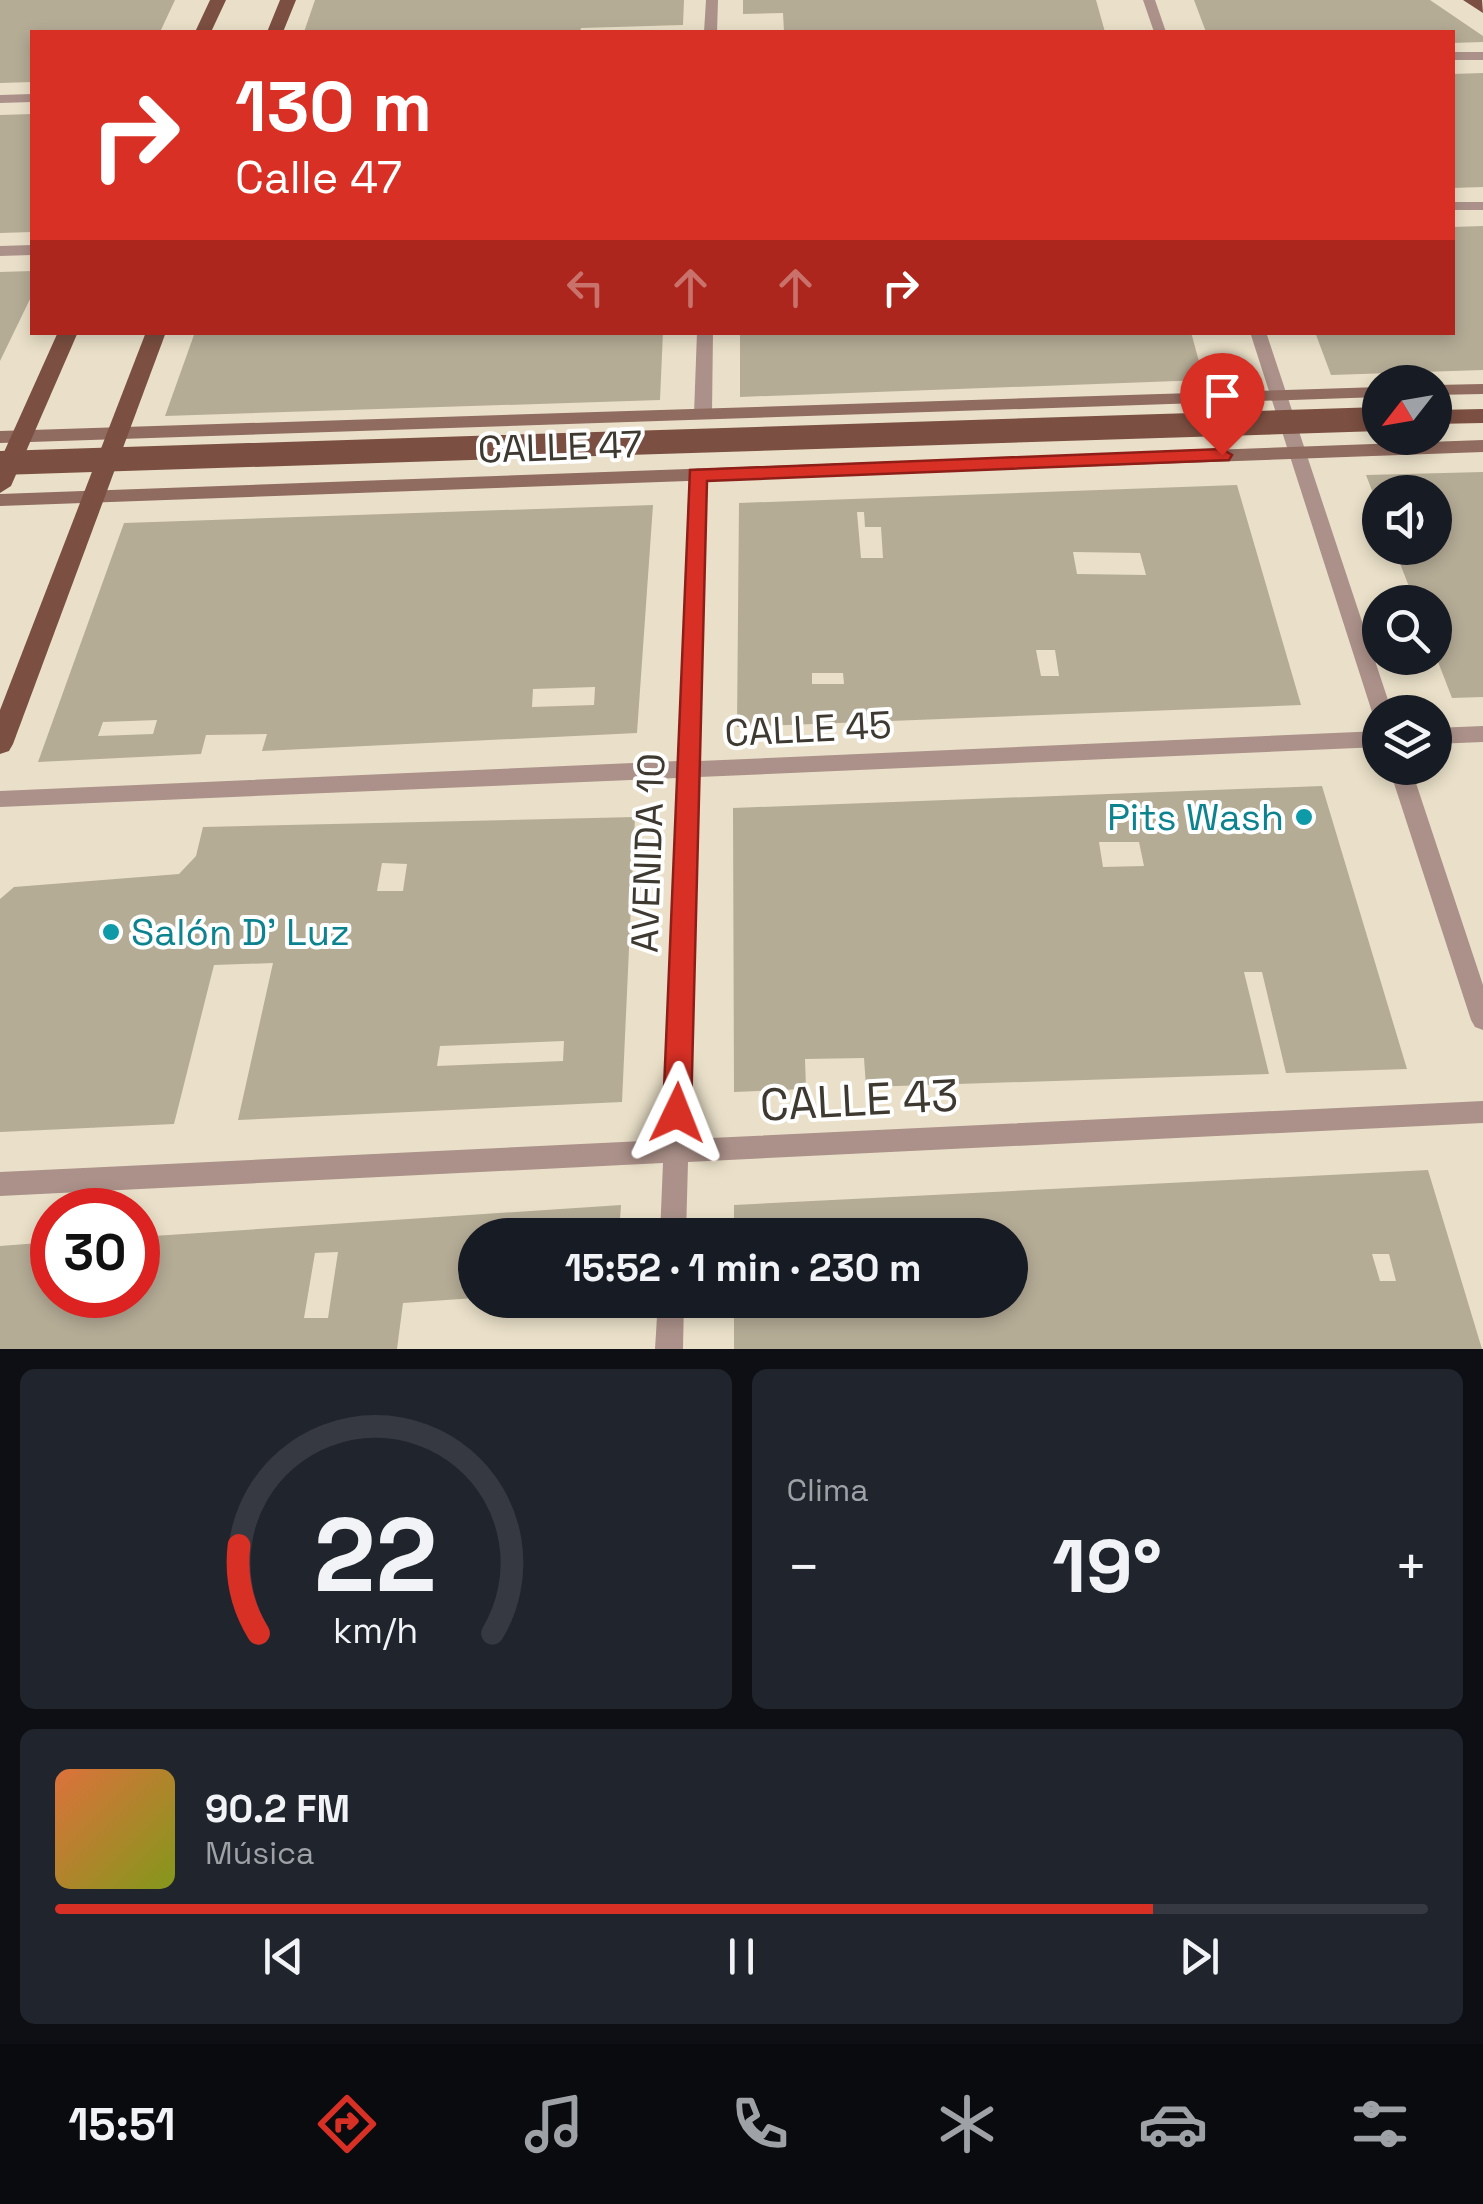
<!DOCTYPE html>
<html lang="es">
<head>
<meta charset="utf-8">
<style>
  :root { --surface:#171b24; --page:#20242c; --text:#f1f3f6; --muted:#9ea1a6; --line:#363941; --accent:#d93025 }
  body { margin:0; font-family:"Space Grotesk",sans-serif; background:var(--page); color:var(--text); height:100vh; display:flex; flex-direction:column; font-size:38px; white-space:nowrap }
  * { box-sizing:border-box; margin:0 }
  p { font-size:32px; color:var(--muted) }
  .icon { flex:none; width:55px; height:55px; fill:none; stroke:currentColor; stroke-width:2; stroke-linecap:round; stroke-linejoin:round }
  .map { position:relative; height:1349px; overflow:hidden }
  .panel { display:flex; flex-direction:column; gap:20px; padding:20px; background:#0d0f14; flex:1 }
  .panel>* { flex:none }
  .banner { position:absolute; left:30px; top:30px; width:1425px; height:305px; border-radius:0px; box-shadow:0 5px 15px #0003; background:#d93025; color:#fff; overflow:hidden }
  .needle { width:65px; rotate:239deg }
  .tools { position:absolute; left:1362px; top:365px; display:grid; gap:20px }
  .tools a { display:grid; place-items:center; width:90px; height:90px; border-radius:50%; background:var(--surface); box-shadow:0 5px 15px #0003; font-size:50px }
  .speed { position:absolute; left:30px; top:1188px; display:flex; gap:20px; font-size:50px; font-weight:700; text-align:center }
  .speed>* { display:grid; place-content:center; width:130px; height:130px; border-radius:50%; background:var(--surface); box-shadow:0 5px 15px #0003; line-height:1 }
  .speed .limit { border:15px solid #d22; background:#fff; color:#111 }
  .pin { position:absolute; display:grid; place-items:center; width:85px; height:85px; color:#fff; margin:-102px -42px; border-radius:50% 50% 50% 0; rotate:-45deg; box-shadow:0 0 10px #0007 }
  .pin .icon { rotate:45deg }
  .me { position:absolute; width:110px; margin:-55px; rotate:2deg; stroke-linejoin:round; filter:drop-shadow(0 0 8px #0008) }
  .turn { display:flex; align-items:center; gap:35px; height:210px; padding:0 40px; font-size:45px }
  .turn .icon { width:130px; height:130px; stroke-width:2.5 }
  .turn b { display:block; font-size:70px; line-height:85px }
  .lanes { display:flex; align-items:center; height:95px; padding:0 40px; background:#0003; justify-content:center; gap:50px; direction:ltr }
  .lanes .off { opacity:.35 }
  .big { font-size:75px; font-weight:800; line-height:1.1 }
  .panel .widget { flex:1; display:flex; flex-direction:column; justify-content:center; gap:15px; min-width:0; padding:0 35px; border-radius:15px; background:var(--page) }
  .panel .dial { align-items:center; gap:0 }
  .dial svg { height:260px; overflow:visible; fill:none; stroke:var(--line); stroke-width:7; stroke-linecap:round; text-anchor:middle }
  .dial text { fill:var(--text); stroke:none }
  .song { display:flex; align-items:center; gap:30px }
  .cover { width:120px; height:120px; border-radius:15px; background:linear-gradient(135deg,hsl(20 70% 55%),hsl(70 70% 35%)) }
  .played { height:10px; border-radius:5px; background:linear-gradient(90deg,var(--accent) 80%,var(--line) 80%) }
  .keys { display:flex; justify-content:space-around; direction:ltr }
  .heat { display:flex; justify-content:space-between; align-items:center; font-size:55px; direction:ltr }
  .panel .tiles { flex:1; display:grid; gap:20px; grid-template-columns:1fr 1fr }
  .widget:last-child { grid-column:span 2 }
  .trip { position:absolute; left:458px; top:1218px; width:570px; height:100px; border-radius:50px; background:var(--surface); box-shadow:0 5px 15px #0003; font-weight:800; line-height:100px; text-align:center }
  .tabs { display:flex; height:160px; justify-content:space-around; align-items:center; background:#090b0e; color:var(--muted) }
  .tabs .icon { width:70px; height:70px }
  .tabs .selected { color:var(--accent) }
  .tabs b { font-size:45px; color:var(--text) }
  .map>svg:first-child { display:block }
  .building { fill:#b5ac96; fill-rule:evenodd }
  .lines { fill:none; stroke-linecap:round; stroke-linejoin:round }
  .minor { fill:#ab9189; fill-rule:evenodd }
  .tertiary { fill:#ab9189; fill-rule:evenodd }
  .secondary { fill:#906b5f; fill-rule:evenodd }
  .primary { fill:#7b4f41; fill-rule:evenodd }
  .primary-bridge { stroke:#7b4f41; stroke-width:24 }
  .route { fill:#d93025; stroke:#8d1f18; stroke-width:2.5 }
  .culture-dot { fill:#0f9aa8; stroke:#fff; stroke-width:4 }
  .labels { text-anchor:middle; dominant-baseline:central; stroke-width:8; stroke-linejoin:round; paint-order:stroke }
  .street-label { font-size:38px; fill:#3e3a31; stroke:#fff }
  .culture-label { font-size:38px; fill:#0d838f; stroke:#fff; text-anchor:end }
  .near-street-label { font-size:45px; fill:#3e3a31; stroke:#fff }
</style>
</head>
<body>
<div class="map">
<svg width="1483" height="1349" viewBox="0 0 1483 1349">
  <rect width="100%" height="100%" fill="#eae0c9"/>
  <g class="building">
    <polygon points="0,0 175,0 160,32 32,32 32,82 0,83"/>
    <polygon points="315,0 684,0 683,25 581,28 580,32 304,32"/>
    <polygon points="743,0 1096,0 1105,32 784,32 783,13 743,14"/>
    <polygon points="1194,0 1430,0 1483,36 1483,42 1452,43 1452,32 1206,32"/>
    <polygon points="1483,73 1483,187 1452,188 1452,74"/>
    <polygon points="32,114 32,232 0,233 0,115"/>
    <polygon points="1483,226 1483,370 1331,375 1315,332 1452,332 1452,227"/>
    <polygon points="32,271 32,295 0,361 0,272"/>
    <polygon points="195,332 663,332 660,400 165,416"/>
    <polygon points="740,332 1191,332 1204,380 740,397"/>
    <polygon points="1483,472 1483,697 1452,698 1435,654 1435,602 1415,602 1394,548 1435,548 1435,492 1380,492 1380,501 1376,501 1366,475"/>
    <path d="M1237 485 1301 705 737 727 739 503ZM857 512H864L865 527H881L883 558H861ZM1073 552 1140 553 1146 575 1077 574ZM1036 650H1055L1059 676H1041ZM812 673H843L844 684H812Z"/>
    <path d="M653 505 637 733 262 751 267 734 206 735 201 754 38 762 124 523ZM595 687 594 705 532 707 533 689ZM157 720 153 734 98 736 103 722Z"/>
    <path d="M1322 786 1407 1069 1286 1073 1262 972H1244L1269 1074 866 1087 864 1058 805 1059 806 1089 734 1092 733 808ZM1099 842H1139L1144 866 1103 867Z"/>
    <path d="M635 817 622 1102 238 1120 273 963 214 965 174 1124 0 1132V899L14 887 179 874 196 856 203 827ZM382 863 407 864 403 891H377ZM564 1041 563 1061 437 1066 440 1046Z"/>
    <path d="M1428 1170 1482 1349H734V1300H1010V1235H734V1205ZM1372 1254H1389L1396 1281H1380Z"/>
    <path d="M621 1205 619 1235H475V1298L403 1303 397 1349H0V1246L52 1242V1295H138V1237ZM338 1252 328 1318H304L315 1253Z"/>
  </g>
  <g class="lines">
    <g class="minor">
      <polygon points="706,0 718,0 717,32 704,32"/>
      <rect x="1452" y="52" width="31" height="8"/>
      <polygon points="32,94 32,102 0,103 0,95"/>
      <rect x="1452" y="202" width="31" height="8"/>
      <polygon points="32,245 32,255 0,256 0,246"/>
      <polygon points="697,332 713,332 712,414 703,419 694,414"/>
      <polygon points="698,468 707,474 699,761 1380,731 1380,747 699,777 689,1139 1483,1101 1483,1123 688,1162 686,1235 660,1235 663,1163 0,1196 0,1172 664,1140 677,778 0,807 0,791 678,761 689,474"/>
      <polygon points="1483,726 1483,742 1435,744 1435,728"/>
      <polygon points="658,1300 684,1300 683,1349 655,1349"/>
    </g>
    <g class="tertiary">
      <polygon points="1143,0 1155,0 1166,32 1154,32"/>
      <polygon points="1250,332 1266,332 1392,712 1380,712 1380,719 1372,712"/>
      <polygon points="1389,768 1411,768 1483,985 1483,1030 1475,1027 1471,1020"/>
    </g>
    <g class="secondary">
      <polygon points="1483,384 1483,394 1435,395 1435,385"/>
      <polygon points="1380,387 1380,397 0,443 0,431"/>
      <polygon points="1483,440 1483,452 0,506 0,494"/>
    </g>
    <g class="primary">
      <polygon points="210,0 226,0 211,32 195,32"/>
      <polygon points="280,0 296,0 283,32 267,32"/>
      <polygon points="1463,0 1482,0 1483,13"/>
      <polygon points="58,332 78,332 11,486 0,493 0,461"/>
      <polygon points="146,332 166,332 13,744 9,751 0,754 0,710"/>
      <polygon points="1483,409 1483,423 1435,424 1435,410"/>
    </g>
    <polyline class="primary-bridge" points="0,463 1380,419"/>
  </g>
  <polygon class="route" points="1222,449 1232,455 1229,460 707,481 691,1113 687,1122 677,1126 667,1122 663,1113 690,470"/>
  <g class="culture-dot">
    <circle cx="1304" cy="817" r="10"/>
    <circle cx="111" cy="932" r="10"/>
  </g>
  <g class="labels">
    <g class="street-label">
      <text transform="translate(560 447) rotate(-2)">CALLE 47</text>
      <text transform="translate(808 729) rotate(-3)">CALLE 45</text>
      <text transform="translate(648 853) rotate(-88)">AVENIDA 10</text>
    </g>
    <g class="culture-label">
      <text x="1284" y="817">Pits Wash</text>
      <text x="131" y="932" text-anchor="start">Salón D' Luz</text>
    </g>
    <g class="near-street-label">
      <text transform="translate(859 1100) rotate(-3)">CALLE 43</text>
    </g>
  </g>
</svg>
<div class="tools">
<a><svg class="needle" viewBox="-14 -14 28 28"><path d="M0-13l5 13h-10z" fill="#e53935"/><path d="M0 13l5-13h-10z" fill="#9ea1a6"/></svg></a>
<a><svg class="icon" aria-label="sound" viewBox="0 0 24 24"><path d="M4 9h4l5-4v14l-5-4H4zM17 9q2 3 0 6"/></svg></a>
<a><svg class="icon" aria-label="search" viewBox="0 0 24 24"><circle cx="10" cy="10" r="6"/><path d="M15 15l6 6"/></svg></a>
<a><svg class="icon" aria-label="layers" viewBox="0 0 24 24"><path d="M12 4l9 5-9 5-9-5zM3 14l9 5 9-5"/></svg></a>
</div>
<div class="speed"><div class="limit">30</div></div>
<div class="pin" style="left:1222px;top:455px;background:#d93025"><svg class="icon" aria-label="arrive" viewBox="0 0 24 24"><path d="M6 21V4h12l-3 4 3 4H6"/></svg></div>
<svg class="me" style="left:677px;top:1113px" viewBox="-20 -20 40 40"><path d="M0-17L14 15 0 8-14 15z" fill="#d93025" stroke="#fff" stroke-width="4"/></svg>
<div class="trip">15:52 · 1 min · 230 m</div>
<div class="banner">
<div class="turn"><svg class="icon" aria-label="right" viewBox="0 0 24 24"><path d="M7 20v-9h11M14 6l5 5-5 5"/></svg><div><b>130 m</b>Calle 47</div></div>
<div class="lanes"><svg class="icon off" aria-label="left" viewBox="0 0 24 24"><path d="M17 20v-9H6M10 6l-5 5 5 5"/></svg><svg class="icon off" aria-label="ahead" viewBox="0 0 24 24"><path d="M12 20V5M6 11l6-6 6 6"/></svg><svg class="icon off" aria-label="ahead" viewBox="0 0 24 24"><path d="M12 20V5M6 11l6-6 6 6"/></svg><svg class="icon" aria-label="right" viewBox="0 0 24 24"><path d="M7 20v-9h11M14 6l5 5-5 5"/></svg></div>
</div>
</div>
<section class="panel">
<div class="tiles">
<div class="widget dial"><svg viewBox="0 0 100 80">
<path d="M14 69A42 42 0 1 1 86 69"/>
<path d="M14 69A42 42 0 0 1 8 42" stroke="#d93025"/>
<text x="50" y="56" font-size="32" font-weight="700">22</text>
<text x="50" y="72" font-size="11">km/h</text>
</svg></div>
<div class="widget"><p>Clima</p>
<div class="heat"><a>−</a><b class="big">19°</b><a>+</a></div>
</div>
<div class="widget">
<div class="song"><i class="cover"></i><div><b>90.2 FM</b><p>Música</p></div></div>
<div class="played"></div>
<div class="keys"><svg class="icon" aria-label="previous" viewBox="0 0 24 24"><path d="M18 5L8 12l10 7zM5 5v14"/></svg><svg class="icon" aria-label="pause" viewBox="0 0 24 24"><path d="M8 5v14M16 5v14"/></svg><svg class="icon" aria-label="next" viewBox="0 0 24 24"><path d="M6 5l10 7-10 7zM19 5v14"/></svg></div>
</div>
</div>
</section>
<nav class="tabs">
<b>15:51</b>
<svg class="icon selected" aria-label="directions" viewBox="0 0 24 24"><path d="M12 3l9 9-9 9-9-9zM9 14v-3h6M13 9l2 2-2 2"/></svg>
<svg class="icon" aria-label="music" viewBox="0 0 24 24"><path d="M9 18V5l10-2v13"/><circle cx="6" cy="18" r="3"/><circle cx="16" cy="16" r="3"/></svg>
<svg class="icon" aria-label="phone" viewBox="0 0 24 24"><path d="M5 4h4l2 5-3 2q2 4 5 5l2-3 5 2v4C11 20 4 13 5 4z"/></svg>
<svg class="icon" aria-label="climate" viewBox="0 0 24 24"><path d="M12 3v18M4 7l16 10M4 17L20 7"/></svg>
<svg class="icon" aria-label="car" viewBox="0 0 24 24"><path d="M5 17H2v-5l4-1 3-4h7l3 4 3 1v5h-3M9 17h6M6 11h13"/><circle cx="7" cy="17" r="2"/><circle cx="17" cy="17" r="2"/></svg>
<svg class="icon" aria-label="filters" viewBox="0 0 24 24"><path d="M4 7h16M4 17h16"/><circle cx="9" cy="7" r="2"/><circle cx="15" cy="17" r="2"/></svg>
</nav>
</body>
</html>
